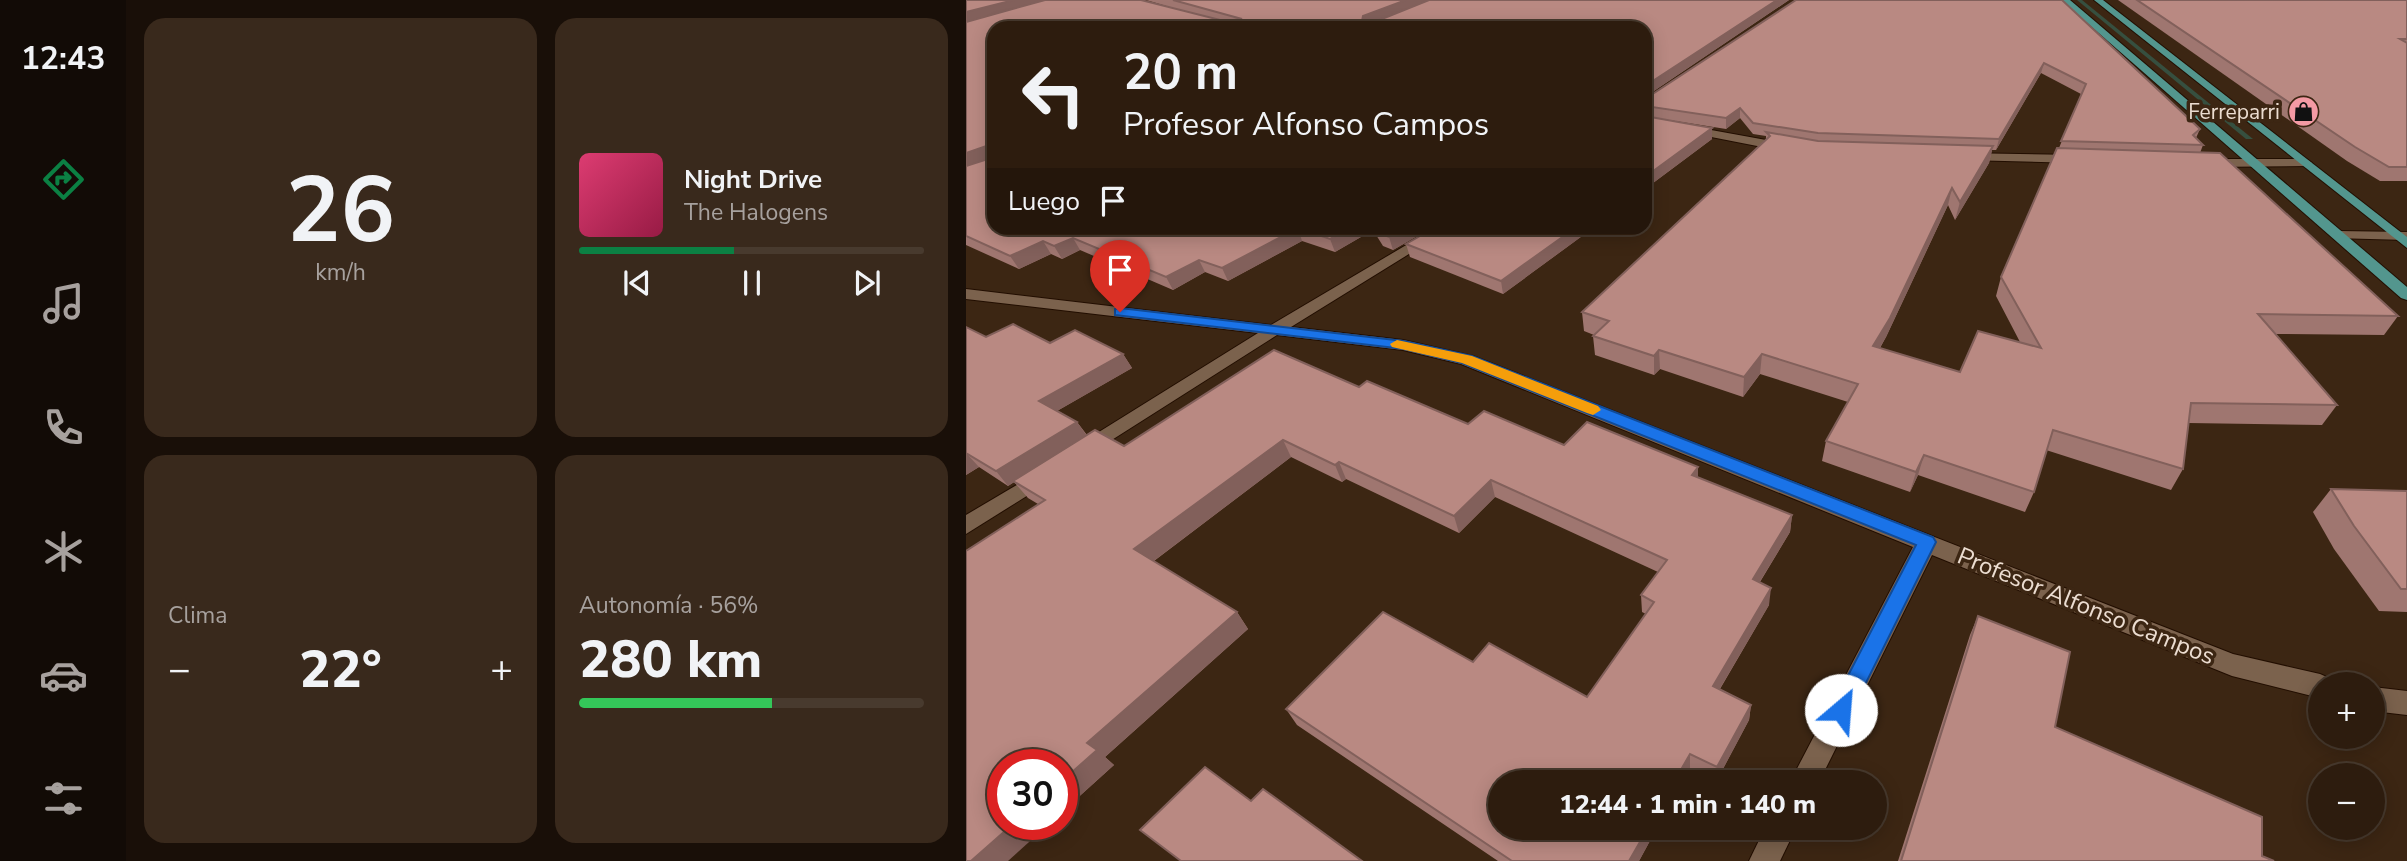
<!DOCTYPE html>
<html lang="es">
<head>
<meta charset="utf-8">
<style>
  :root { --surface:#2d1c0e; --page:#39291c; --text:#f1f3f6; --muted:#a7a19e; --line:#483a2e; --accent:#0b8043 }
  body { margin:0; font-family:"Nunito Sans",sans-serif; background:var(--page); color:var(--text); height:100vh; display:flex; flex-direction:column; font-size:26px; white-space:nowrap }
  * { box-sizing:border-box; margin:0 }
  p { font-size:23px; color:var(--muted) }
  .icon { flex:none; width:38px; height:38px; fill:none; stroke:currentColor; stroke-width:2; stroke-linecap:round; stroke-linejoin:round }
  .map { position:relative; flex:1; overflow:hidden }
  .side { display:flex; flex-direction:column; gap:18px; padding:18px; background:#190f08; width:840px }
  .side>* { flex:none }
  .guide { position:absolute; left:21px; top:21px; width:665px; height:214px; border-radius:21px; box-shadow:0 4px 18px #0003,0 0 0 2px var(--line); background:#2d1c0e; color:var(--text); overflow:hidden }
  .tools { position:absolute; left:1342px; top:672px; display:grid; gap:14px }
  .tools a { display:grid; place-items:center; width:77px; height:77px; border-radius:50%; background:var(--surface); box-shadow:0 4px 18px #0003,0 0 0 2px var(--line); font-size:35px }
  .speed { position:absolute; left:21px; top:749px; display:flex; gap:14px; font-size:35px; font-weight:700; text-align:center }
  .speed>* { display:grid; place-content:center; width:91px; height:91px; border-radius:50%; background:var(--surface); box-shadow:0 4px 18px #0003,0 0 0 2px var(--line); line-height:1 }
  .speed .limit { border:10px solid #d22; background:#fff; color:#111 }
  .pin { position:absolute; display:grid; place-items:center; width:60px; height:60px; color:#fff; margin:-72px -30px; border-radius:50% 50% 50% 0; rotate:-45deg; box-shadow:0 0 7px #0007 }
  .pin .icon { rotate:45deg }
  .me { position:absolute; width:77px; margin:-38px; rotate:27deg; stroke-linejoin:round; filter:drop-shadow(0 0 5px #0008) }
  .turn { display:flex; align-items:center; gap:24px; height:147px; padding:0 21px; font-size:32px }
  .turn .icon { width:91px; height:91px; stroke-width:2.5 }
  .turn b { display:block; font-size:49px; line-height:60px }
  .then { display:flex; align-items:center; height:66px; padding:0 21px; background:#0003; gap:14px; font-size:26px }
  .big { font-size:52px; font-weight:800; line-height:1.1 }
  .side .card { flex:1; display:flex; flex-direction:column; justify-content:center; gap:10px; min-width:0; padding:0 24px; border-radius:21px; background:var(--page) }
  .side .dial { align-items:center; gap:0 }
  .dial b { font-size:91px; line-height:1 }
  .song { display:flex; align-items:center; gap:21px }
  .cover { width:84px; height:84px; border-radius:10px; background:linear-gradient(135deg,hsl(340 70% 55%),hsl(340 70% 35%)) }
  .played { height:7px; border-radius:4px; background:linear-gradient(90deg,var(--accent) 45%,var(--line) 45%) }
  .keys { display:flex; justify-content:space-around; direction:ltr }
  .heat { display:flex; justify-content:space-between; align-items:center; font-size:38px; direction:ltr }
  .charge { height:10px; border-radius:5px; background:linear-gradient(90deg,#34c759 56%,var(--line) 0) }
  .side .tiles { flex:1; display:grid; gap:18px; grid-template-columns:repeat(2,1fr) }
  .trip { position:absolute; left:522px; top:770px; width:399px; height:70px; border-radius:35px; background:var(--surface); box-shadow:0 4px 18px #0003,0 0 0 2px var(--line); font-weight:800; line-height:70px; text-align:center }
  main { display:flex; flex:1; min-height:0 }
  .tabs { display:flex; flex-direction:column; width:126px; justify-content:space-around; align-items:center; background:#120b06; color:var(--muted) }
  .tabs .icon { width:49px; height:49px }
  .tabs .on { color:var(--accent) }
  .tabs b { font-size:32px; color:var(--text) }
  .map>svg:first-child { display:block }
  .green { fill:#364f3f }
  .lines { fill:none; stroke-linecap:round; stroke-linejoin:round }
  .minor-casing { stroke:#220e00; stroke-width:2 }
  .tertiary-casing { stroke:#220e00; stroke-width:2 }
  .primary-casing { stroke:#220e00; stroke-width:2 }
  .minor { fill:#7b624d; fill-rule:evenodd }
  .tertiary { fill:#7b624d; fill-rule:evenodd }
  .primary { fill:#53968e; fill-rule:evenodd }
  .wall { fill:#9f7670; fill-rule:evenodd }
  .shaded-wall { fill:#82605b }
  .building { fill:#b98982; stroke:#82605b; stroke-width:2 }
  .route { fill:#1a73e8; stroke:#114b97; stroke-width:2 }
  .slow { fill:#f59e0b }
  .labels { text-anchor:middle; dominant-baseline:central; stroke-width:7; stroke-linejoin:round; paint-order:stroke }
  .far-poi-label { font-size:21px; fill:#ecddd1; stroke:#3c2613; text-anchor:end }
  .street-label { font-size:24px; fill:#ecddd1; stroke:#3c2613 }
</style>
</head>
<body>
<main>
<nav class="tabs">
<b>12:43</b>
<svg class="icon on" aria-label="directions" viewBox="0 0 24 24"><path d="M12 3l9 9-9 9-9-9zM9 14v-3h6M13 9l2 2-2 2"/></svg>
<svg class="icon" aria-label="music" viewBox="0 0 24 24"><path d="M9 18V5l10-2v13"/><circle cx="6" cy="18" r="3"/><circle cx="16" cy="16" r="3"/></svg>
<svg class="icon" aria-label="phone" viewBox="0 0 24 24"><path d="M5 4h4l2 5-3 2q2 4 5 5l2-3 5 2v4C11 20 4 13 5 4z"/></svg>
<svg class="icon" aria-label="climate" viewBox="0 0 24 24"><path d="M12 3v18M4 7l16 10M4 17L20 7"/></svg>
<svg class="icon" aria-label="car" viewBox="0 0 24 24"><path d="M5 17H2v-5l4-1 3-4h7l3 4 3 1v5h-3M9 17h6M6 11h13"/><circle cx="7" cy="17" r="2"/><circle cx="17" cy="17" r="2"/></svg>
<svg class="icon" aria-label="filters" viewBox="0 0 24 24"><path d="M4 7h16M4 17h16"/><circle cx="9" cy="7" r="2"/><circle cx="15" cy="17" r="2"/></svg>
</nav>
<section class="side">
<div class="tiles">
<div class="card dial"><b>26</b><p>km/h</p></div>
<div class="card">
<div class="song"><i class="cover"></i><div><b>Night Drive</b><p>The Halogens</p></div></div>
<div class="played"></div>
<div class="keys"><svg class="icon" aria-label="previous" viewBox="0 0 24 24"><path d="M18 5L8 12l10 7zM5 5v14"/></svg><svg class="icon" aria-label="pause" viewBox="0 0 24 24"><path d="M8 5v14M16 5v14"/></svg><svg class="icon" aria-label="next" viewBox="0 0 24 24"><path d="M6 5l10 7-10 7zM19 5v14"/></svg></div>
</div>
<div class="card"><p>Clima</p>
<div class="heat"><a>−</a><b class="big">22°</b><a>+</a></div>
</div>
<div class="card"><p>Autonomía · 56%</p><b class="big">280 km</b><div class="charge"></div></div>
</div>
</section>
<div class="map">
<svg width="1441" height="861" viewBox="0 0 1441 861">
  <rect width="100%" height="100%" fill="#3c2613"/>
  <polygon class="green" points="1111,0 1116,0 1287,139 1280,139"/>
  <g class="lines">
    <defs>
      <g id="minor">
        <polygon points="679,118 822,144 828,148 822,152 679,124"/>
        <polygon points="995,153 1112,155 1118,159 1112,163 999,160 995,159"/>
        <polygon points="1340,159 1346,163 1344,166 1240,167 1234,163 1240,159"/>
        <polygon points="469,228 485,228 325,327 437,340 507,356 1267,654 1354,674 1363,678 1366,684 1354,684 1354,698 1266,676 966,555 853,782 824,782 947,547 495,364 437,350 311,335 119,457 112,455 109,450 112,445 292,333 0,299 0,289 305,325"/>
        <polygon points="76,470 83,472 86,477 83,482 0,534 0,515"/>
        <polygon points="1407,687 1441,691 1441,715 1407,711"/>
        <polygon points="799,828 830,828 814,861 783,861"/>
      </g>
      <polygon id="tertiary" points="1372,231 1441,232 1441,240 1367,238 1367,232"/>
      <g id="primary">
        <polygon points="1095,0 1104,0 1441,287 1441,300 1435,298"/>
        <polygon points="1128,0 1137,0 1441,237 1441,248"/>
      </g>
    </defs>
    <use href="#minor" class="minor-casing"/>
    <use href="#tertiary" class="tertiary-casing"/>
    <use href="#primary" class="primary-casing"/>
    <use href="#minor" class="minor"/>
    <use href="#tertiary" class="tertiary"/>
    <use href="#primary" class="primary"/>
  </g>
  <g class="wall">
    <polygon points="180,0 823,0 679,97 679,28 28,228 465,228 427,250 417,246 407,230 369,252 336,241 262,281 239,272 207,290 114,250 96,259 85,254 53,269 0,245 0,22 224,13"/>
    <path d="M1096 0 1234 129 1230 138 1237 145 1234 153 1432 316 1418 335 1309 334 1371 405 1356 425 1222 423 1217 469 1205 490 1080 450 1068 492 1059 512 952 475 944 492 856 461 860 441 882 402 794 374 777 397 694 369 688 375 629 355 627 336 628 335 618 331 616 312 800 140V136L787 134 774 118 760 129 703 120 746 139 679 189V99ZM1075 73 1115 94 1093 148 1035 277 1030 296 1054 342 994 372 914 348 920 337 982 205 989 220 1023 163 1026 150H1030Z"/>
    <polygon points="1152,0 1441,0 1441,181 1414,181 1381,161"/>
    <polygon points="627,228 537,294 444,257 440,244"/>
    <polygon points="0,327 20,337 84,343 157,354 166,368 91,411 111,422 121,435 158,446 393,387 502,424 598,445 732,477 826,515 824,532 794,582 803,605 754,689 785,705 783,720 750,782 724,769 534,828 691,828 673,861 532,861 331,725 320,709 507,662 621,697 680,614 676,612 675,595 692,572 529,497 493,533 380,479 376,482 325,457 188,561 271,612 282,629 139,757 148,765 96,812 96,765 72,504 62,498 48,482 42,486 13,467 0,475"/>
    <polygon points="1365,489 1441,491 1441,612 1413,611 1368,549 1347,512"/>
    <polygon points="1012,616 1089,727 1296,856 1308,861 932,861 1004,635"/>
  </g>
  <g class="shaded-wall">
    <polygon points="48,0 87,0 0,22 0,12"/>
    <polygon points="440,0 465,0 399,26 396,21 397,16"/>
    <polygon points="811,0 823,0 679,97 679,86"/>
    <polygon points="1078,63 1075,73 1030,150 1033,139"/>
    <polygon points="774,108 774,118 760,129 760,118"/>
    <polygon points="746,128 746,139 679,189 679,177"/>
    <polygon points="20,146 27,158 0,168 0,153"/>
    <polygon points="1027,146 1023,163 989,220 994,202"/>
    <polygon points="986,188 982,205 920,337 903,366 907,346"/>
    <polygon points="332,228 336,241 262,281 256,268"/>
    <polygon points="385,228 406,228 407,230 369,252 364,239"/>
    <polygon points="440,228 465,228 427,250 423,237"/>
    <polygon points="609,228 627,228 537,294 535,281"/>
    <polygon points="107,238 114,250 96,259 88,246"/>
    <polygon points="77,241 85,254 53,269 44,256"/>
    <polygon points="233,260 239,272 207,290 200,277"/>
    <polygon points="693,350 694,369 688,375 688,356"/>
    <polygon points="157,354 166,368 84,415 73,401"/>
    <polygon points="796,354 794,374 777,397 778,377"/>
    <polygon points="111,422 121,436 42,486 30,471"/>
    <polygon points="317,440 325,457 181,566 168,549"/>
    <polygon points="0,453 13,467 0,475"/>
    <polygon points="958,455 952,475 944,492 950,472"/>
    <polygon points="373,462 380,479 376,482 369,465"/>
    <polygon points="732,467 732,484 726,475"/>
    <polygon points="525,480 529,497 493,533 488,516"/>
    <polygon points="826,515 824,532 785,596 787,579"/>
    <polygon points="805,588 803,605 746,702 747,686"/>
    <polygon points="271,612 282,629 139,757 148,765 96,812 96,781 121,743"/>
    <polygon points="785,705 783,720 750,782 751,767"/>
    <polygon points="724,754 724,769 716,782 708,782"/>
    <polygon points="47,824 83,824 42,861 5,861"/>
    <polygon points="682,828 691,828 673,861 663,861"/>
  </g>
  <g class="building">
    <polygon points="0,0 48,0 0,12"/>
    <polygon points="79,0 175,0 258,21 276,19 207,0 440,0 397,16 396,21 411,21 463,0 811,0 679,86 679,28 28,28 28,228 385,228 364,239 332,228 256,268 233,260 200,277 107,238 88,246 77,241 44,256 0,236 0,166 22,159 24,149 20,146 0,153 0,22"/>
    <polygon points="830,0 1096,0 1234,129 1227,135 1237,145 1095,141 1120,84 1078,63 1033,139 852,133 787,123 774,108 760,118 679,106 679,99"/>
    <polygon points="1171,0 1441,0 1441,39 1434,39 1441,43 1441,167 1423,167 1389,147"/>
    <polygon points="679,116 746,128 679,177"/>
    <polygon points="800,132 852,141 1027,146 994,202 986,188 924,318 907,346 994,372 1012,331 1075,348 1035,277 1091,148 1254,153 1432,316 1292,314 1371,405 1225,403 1217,469 1087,430 1068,492 958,455 950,472 860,441 892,384 796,354 778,377 693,350 688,356 627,336 643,321 616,312 804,136"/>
    <polygon points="409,228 440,228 423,237 413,233"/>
    <polygon points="468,228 609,228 535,281 440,244"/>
    <polygon points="47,324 84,343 109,330 157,354 73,401 111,422 30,471 0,453 0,327 20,337"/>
    <polygon points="308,350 393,387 401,381 502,424 518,411 598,445 621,422 732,467 726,475 826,515 787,579 805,588 747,686 785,705 751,767 724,754 708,782 534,782 534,828 682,828 663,861 546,861 320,709 417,612 507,662 523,643 621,697 688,602 675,595 701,560 525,480 488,516 373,462 369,465 317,440 168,549 271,612 121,743 131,750 96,781 96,765 37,765 37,824 47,824 5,861 0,861 0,551 79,500 47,481 129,430 158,446"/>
    <polygon points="1365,489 1441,491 1441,589 1435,589 1388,526"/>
    <polygon points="1012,616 1104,652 1089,727 1296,817 1296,856 1308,861 935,861"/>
    <polygon points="239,767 285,801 297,789 396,861 215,861 174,830"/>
  </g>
  <polygon class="route" points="154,308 438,341 506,356 967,537 970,542 883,717 875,720 867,717 864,710 950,545 496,363 438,349 149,315 149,309"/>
  <polygon class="slow" points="431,340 506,356 632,406 635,410 627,415 621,413 496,363 426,347 424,344"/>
  <defs>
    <symbol id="shop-disc" viewBox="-11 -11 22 22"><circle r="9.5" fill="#f49aa4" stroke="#3c2613"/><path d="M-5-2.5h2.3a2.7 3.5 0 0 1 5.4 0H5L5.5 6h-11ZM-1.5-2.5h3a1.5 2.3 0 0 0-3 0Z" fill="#111"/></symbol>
  </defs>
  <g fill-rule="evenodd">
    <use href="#shop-disc" x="1320" y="94" width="35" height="35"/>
  </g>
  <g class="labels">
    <g class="far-poi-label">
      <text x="1314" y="112">Ferreparri</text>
    </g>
    <g class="street-label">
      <text transform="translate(1120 606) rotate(22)">Profesor Alfonso Campos</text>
    </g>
  </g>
</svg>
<div class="tools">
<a>+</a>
<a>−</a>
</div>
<div class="speed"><div class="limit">30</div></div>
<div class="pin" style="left:154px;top:312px;background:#d93025"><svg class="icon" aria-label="arrive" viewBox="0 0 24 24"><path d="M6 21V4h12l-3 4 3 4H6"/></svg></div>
<svg class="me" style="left:875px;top:710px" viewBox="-20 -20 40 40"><circle r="19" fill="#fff"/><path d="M0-13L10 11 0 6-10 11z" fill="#1a73e8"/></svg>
<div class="trip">12:44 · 1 min · 140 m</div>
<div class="guide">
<div class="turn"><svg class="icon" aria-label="left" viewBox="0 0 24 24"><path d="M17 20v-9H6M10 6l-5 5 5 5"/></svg><div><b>20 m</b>Profesor Alfonso Campos</div></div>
<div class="then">Luego<svg class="icon" aria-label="arrive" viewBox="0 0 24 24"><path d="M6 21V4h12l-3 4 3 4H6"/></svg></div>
</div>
</div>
</main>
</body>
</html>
